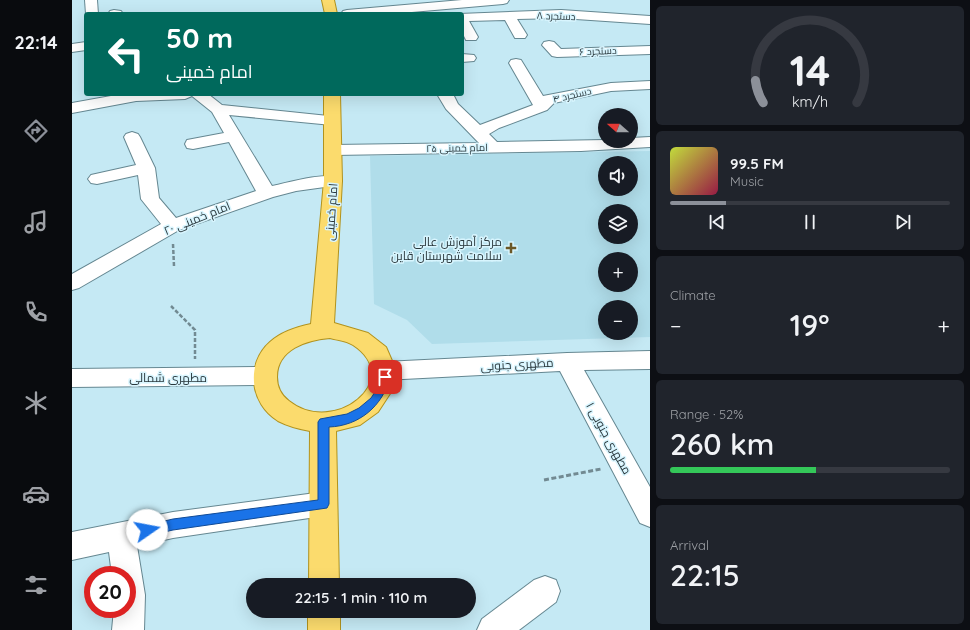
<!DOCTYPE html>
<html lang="en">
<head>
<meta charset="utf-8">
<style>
  :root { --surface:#171b24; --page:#20242c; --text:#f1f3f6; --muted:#9ea1a6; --line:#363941; --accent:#8c9099 }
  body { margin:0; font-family:Quicksand,Cairo,sans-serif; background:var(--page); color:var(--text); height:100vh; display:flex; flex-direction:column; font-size:15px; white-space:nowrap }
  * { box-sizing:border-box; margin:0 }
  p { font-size:13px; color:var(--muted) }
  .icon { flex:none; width:22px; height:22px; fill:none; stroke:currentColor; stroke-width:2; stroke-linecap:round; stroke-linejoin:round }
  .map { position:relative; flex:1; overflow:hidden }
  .sheet { display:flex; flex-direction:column; gap:6px; padding:6px; background:#0d0f14; width:320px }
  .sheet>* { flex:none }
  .banner { position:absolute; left:12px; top:12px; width:380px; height:84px; border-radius:4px; box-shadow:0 4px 16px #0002; background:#00695c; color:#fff; overflow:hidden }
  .needle { width:26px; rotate:291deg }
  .fabs { position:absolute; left:526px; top:108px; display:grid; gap:8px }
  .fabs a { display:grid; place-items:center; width:40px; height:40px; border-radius:50%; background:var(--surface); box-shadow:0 4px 16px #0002; font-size:20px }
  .speed { position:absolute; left:12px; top:566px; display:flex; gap:8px; font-size:20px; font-weight:700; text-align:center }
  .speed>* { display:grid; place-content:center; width:52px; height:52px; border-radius:50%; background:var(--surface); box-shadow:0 4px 16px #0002; line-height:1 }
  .speed .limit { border:6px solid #d22; background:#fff; color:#111 }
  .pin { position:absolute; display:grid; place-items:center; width:34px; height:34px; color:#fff; margin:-17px; border-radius:8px; box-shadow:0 2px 6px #0006 }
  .me { position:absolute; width:44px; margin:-22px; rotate:78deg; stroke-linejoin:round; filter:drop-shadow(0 0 3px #0008) }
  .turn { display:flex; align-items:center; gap:14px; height:84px; padding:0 16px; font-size:18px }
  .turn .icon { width:52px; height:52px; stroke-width:2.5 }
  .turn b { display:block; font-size:28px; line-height:34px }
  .big { font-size:30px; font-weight:600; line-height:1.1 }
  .sheet .tile { flex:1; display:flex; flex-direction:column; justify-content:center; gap:6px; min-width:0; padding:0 14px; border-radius:6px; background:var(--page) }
  .sheet .dial { align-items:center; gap:0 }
  .dial svg { height:104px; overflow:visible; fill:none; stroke:var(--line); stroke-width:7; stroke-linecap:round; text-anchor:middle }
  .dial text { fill:var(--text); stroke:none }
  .song { display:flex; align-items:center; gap:12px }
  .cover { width:48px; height:48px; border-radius:6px; background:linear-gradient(135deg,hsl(70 70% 55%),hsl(340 70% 35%)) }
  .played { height:4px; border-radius:2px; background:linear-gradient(90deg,var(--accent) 20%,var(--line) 20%) }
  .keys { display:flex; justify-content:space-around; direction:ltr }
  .heat { display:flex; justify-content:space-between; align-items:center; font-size:22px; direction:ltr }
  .charge { height:6px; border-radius:3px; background:linear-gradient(90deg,#34c759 52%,var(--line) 0) }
  .trip { position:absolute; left:174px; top:578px; width:230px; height:40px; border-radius:20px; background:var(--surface); box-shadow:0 4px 16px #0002; font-weight:600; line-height:40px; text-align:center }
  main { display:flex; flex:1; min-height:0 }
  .dock { display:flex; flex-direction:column; width:72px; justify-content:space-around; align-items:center; background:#090b0e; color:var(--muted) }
  .dock .icon { width:28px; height:28px }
  .dock .current { color:var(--accent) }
  .dock b { font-size:18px; color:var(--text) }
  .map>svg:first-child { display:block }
  .built { fill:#b0ddea; fill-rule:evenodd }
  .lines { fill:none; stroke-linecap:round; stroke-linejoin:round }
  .minor-casing { stroke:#658791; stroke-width:2 }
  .major-casing { stroke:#b1921d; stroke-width:2 }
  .path-far1 { stroke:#728a92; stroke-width:2.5; stroke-dasharray:4 2; stroke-linecap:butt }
  .path { stroke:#728a92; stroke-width:3; stroke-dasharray:5 2.5; stroke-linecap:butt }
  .minor { fill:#fff; fill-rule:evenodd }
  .major { fill:#fbdb6d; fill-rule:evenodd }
  .route { fill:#1a73e8; stroke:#114b97 }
  .poi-dot { fill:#6b5827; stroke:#d8f5fe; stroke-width:1.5 }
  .labels { text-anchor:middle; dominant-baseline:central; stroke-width:3; stroke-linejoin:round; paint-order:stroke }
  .far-street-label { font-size:10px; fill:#2a383d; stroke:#d8f5fe }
  .street-label { font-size:12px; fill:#2a383d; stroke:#d8f5fe }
  .poi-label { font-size:12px; fill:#2a383d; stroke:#d8f5fe; text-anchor:end }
</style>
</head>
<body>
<main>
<nav class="dock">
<b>22:14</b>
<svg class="icon current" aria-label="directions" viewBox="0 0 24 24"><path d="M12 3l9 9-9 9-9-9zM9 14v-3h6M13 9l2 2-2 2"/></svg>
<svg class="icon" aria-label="music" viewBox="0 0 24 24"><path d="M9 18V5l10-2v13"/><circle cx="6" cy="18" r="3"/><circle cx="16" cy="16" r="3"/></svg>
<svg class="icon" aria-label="phone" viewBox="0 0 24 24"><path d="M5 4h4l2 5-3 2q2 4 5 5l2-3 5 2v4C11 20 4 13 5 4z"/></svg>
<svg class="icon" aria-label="climate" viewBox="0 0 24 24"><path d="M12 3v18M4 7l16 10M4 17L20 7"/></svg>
<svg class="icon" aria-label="car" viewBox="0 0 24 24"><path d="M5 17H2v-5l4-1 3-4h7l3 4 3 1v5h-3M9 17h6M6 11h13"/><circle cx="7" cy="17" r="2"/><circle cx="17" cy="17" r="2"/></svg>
<svg class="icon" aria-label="filters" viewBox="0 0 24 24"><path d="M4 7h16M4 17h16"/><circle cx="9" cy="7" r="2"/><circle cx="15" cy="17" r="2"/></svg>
</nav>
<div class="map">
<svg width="578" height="630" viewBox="0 0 578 630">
  <rect width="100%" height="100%" fill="#c5e9f4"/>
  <path class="built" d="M578 151V337L360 344 335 320 302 304 298 156ZM533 163H559V189H533ZM533 211H559V237H533ZM533 259H559V285H533ZM533 307H559V333H533Z"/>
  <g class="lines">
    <defs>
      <g id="minor">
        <polygon points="13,0 25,0 26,14 14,14"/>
        <polygon points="390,0 437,0 435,3 431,4 317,14 269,14 271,11 275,10"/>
        <polygon points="42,10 49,11 51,14 36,14 38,11"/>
        <polygon points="489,10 578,16 578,24 489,18 445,19 455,35 453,38 443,38 433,20 397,21 406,37 404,40 394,40 390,32 390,14 387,14"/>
        <polygon points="477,41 482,42 489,49 578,46 578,54 485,57 480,56 470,45 472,42"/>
        <polygon points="14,42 14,50 0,52 0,44"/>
        <polygon points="390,54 402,55 404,58 402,61 390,62"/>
        <polygon points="444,59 449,60 471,96 539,83 578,81 578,89 539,91 482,103 475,110 427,128 417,134 425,142 533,140 533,141 559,141 559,138 578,137 578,147 509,151 261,155 255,154 253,150 255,146 261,145 407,143 374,109 365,94 381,94 386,104 408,125 461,105 437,63 439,60"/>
        <path d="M50 94H136L150 105 266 117 268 120 266 123 260 125 157 115 200 186C218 182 250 173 267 177L270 181 267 185 224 191 201 197 107 230 7 288 0 290V274L89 224 69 199 66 175 25 184 19 183 16 179 19 175 64 165 52 137 54 134 60 132 66 134 68 137 83 168 87 198 104 218 184 191 157 142 121 149 115 148 113 144 115 140 152 133 140 112 120 96 113 99 64 101 0 113V103Z"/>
        <polygon points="578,351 578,369 512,370 578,487 578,527 568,523 488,371 312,380 304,377 300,371 304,365 312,362 495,353"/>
        <polygon points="193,367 201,370 205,376 201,382 193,385 0,387 0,369"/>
        <polygon points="251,492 261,495 265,504 261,513 251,516 101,538 65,546 73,595 72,630 40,630 42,609 55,609 55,575 40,575 37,552 0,560 0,532 101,512"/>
        <polygon points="473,576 484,580 488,591 484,602 447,630 405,630 410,619 462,580"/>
      </g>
      <g id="major">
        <polygon points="250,0 262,0 265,14 253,14"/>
        <path d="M252 94H268L270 181 262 323 296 333 314 347 324 370 321 389 306 412 288 425 264 431 267 585H237L238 431C227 429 216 426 206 421 178 404 173 364 198 342 209 332 224 327 239 324L252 181ZM258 338C265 340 275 341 281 345 334 380 262 437 217 401 209 395 205 387 205 377 205 349 235 340 258 338Z"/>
        <rect x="236" y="611" width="32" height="19"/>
      </g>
    </defs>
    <use href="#minor" class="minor-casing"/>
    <use href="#major" class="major-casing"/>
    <g class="path-far1">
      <polyline points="101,244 102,266"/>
      <polyline points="99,306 123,330 123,359"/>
    </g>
    <polyline class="path" points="472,480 529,469"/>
    <use href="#minor" class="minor"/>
    <use href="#major" class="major"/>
  </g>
  <path class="route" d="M313 373 316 375 318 377C311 406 287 426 257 427V504L255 508 101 530 75 536 71 534 69 530 71 526 101 519 246 500V422L248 419 275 414 287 408 299 398 305 389 309 375Z"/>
  <path class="poi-dot" d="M437 242h4v4h4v4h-4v4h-4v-4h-4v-4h4z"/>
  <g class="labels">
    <g class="far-street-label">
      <text transform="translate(484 16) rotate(2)">دستجرد ۸</text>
      <text transform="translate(526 51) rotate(-2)">دستجرد ۶</text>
      <text transform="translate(500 95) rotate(-13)">دستجرد ۴</text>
      <text transform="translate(385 148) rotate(-1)">امام خمینی ۲۵</text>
    </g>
    <g class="street-label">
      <text transform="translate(259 212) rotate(-86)">امام خمینی</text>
      <text transform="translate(125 218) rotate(-22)">امام خمینی ۲۰</text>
      <text transform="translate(445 364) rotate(-3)">مطهری جنوبی</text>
      <text x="96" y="377">مطهری شمالی</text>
      <text transform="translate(537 438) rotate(61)">مطهری جنوبی ۱</text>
    </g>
    <g class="poi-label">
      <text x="430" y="241">مرکز آموزش عالی<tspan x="430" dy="14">سلامت شهرستان قاین</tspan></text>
    </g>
  </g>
</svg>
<div class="fabs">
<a><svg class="needle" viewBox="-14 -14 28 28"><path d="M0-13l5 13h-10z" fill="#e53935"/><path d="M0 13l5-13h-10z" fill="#9ea1a6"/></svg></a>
<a><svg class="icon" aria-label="sound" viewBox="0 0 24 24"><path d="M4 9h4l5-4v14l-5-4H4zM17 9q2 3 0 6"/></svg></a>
<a><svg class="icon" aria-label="layers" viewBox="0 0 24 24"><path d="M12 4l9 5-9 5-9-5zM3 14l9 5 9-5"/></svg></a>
<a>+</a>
<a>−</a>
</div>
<div class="speed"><div class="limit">20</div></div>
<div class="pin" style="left:313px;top:377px;background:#d93025"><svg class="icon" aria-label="arrive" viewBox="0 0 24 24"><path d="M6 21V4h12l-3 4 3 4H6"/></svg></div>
<svg class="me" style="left:75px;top:530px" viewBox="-20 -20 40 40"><circle r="19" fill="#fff"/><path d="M0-13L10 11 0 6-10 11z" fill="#1a73e8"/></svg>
<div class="trip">22:15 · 1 min · 110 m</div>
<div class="banner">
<div class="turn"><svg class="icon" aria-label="left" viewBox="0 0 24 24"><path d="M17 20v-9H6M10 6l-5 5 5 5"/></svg><div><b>50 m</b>امام خمینی</div></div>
</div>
</div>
<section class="sheet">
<div class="tile dial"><svg viewBox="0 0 100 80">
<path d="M14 69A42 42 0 1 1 86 69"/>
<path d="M14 69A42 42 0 0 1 8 52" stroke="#8c9099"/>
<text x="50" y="56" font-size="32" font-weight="700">14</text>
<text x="50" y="72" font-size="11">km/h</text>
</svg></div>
<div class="tile">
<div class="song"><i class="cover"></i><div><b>99.5 FM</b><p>Music</p></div></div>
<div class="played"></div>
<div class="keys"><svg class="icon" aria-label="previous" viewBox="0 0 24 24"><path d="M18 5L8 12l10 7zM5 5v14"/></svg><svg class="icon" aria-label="pause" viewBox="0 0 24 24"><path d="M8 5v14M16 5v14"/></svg><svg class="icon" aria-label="next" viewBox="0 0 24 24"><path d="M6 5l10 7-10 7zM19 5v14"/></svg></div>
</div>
<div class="tile"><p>Climate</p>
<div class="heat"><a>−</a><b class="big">19°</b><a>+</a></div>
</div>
<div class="tile"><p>Range · 52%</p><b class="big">260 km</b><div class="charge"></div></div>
<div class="tile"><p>Arrival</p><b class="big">22:15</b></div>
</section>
</main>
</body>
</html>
